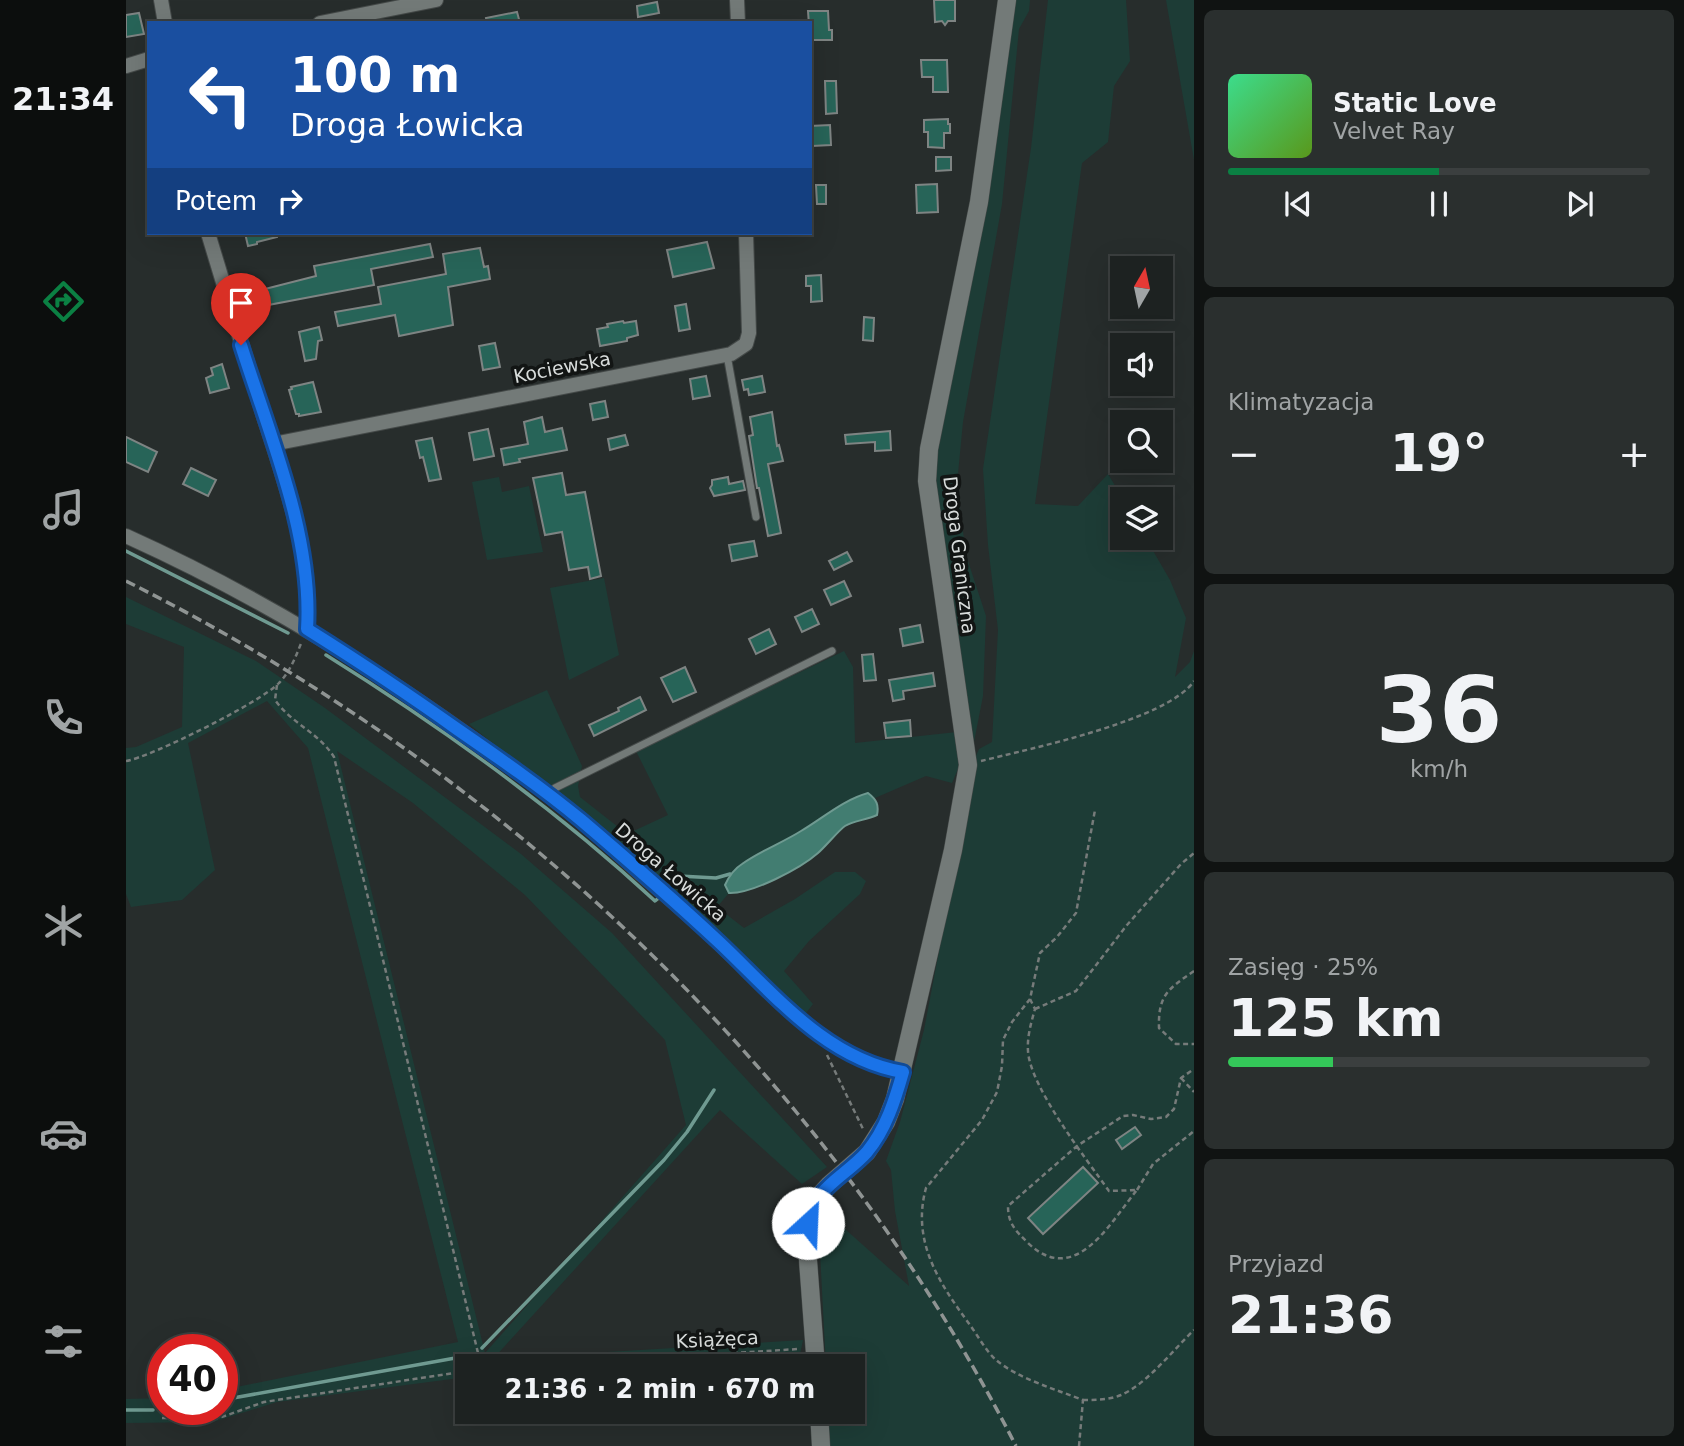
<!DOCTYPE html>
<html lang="pl">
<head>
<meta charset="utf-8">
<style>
  :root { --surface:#1d2221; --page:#2a2f2e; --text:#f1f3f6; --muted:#a0a4a5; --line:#3b3f3f; --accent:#0b8043 }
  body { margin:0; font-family:"DejaVu Sans",sans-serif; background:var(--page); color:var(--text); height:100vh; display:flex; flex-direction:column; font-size:26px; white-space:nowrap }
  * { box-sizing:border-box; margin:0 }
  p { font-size:23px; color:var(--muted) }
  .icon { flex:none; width:38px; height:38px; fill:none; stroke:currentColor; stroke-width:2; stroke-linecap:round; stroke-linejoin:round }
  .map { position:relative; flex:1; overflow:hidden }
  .drawer { display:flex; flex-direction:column; gap:10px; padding:10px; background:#101312; width:490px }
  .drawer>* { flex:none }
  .guide { position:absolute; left:21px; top:21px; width:665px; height:214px; border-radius:0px; box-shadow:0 7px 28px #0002,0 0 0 2px var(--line); background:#1a4fa0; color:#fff; overflow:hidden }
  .needle { width:46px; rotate:9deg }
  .tools { position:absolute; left:984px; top:256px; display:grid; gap:14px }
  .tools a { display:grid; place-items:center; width:63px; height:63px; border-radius:0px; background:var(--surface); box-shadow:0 7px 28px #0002,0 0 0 2px var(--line); font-size:35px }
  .speed { position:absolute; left:21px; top:1334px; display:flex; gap:14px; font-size:35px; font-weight:700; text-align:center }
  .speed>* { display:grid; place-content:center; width:91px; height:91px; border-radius:50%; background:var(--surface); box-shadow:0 7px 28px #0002,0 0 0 2px var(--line); line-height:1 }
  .speed .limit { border:10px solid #d22; background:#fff; color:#111 }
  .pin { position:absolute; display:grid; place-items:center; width:60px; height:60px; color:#fff; margin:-72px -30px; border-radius:50% 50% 50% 0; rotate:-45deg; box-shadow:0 0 7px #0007 }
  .pin .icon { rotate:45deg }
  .me { position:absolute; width:77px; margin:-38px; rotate:25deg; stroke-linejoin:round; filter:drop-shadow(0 0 5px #0008) }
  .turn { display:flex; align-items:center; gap:24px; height:147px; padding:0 28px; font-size:32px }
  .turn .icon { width:91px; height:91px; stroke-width:2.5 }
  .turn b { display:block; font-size:49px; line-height:60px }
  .then { display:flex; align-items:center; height:66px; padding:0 28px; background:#0003; gap:14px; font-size:26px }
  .big { font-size:52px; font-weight:700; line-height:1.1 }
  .drawer .tile { flex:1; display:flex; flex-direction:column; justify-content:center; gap:10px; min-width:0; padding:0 24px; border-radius:10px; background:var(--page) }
  .drawer .dial { align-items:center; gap:0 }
  .dial b { font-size:91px; line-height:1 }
  .song { display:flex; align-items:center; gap:21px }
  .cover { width:84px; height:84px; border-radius:10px; background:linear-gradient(135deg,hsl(150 70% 55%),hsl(90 70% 35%)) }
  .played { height:7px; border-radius:4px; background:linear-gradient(90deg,var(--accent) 50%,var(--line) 50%) }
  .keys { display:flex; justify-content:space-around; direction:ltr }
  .heat { display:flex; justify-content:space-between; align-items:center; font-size:38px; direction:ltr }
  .charge { height:10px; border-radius:5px; background:linear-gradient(90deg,#34c759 25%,var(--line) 0) }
  .trip { position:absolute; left:329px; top:1354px; width:410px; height:70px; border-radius:0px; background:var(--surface); box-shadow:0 7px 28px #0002,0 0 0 2px var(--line); font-weight:700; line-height:70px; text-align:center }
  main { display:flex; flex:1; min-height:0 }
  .dock { display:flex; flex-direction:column; width:126px; justify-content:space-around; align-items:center; background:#0c0e0d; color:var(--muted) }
  .dock .icon { width:49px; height:49px }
  .dock .active { color:var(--accent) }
  .dock b { font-size:32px; color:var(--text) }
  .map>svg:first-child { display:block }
  .green { fill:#1d3c36; fill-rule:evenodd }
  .water { fill:#427d71; stroke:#6f9a91; stroke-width:2 }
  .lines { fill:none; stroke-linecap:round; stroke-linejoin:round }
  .stream { stroke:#6f9a91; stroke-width:3.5 }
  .building { fill:#276458; stroke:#7e8483; stroke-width:2 }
  .service-casing { stroke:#444948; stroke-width:9 }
  .minor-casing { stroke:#444948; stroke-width:16 }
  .tertiary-casing { stroke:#444948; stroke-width:19 }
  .path { stroke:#767b7a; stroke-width:2.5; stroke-dasharray:5 3.5; stroke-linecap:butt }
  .service { stroke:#737a78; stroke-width:7 }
  .minor { stroke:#737a78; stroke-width:14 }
  .tertiary { stroke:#737a78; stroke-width:18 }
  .rail { stroke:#8f9493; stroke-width:3.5; stroke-dasharray:10 5; stroke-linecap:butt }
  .route-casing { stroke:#114b97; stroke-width:18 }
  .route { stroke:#1a73e8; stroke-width:12 }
  .labels { text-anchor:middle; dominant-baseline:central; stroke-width:7; stroke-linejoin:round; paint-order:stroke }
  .street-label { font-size:19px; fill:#d8dcdb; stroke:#121514 }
</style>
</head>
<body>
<main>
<nav class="dock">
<b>21:34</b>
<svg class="icon active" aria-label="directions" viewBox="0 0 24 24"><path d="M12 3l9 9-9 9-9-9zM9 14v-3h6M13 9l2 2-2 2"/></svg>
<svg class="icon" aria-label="music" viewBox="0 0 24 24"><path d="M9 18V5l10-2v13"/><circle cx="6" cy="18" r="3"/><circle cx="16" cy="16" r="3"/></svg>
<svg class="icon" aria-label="phone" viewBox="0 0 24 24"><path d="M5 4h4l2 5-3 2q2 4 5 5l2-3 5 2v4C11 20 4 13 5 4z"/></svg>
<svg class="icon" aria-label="climate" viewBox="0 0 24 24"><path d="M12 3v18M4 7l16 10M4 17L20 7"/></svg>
<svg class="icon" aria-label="car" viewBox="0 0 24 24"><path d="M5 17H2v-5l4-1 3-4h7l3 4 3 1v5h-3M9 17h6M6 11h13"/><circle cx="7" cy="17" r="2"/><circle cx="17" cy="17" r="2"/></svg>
<svg class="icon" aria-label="filters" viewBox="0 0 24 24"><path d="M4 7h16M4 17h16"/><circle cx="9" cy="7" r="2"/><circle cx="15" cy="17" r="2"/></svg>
</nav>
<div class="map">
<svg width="1068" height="1446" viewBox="0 0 1068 1446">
  <rect width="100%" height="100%" fill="#272d2c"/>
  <g class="green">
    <polygon points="887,0 904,0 903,11 893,29 876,204 837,422 831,484 840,555 860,616 857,696 848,742 809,481 812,448 860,201"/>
    <polygon points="922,0 1000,0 1004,61 988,86 982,142 956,163 909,504 952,506 982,474 997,499 996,537 1019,537 1044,580 1060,618 1049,677 1064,662 1068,651 1068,1446 702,1446 701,1412 726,1412 726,1367 700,1367 692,1214 719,1229 783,1286 769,1211 765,1170 760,1161 774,1122 798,1030 818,925 838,784 853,749 866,742 872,630 862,545 857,469 905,148"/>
    <polygon points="1040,0 1068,0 1068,160"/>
    <polygon points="373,477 376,492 403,486 417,552 361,560 346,482"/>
    <polygon points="478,578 493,655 443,680 424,588"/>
    <path d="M0 597 130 661 199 708 395 854 486 933 701 1167 676 1184 594 1110 367 1359 677 1340 673 1359 456 1367H341V1377L151 1402 87 1422 0 1423V1399L37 1398V1409H96V1390L332 1342 182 748 141 701 62 743 89 870 56 900 5 907 0 894V748L10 747 56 727 58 647 0 624ZM211 751 287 803 399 895 539 1040 560 1125 359 1353Z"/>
    <polygon points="718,651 727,667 729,743 831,732 835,762 826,783 800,776 749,798 742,793 732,796 677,830 629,856 599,885 603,893 591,907 618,928 669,899 709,872 729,872 740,881 734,894 683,941 658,971 687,1004 677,1017 581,920 486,840 343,724 421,690 456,766 452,786 454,797 501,834 542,815 510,751"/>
  </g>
  <path class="water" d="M742 793C751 800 753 805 751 815 740 820 727 821 719 826 714 829 699 847 692 853 675 868 626 894 603 893L599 885C603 876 608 869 616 864 634 851 656 843 675 831 697 818 717 800 742 793Z"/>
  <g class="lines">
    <g class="stream">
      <polyline points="0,551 162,633"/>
      <path d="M200 655C317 728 428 807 529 901L534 897"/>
      <polyline points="547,883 553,876 590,878 604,874"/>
      <polyline points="356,1348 538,1160 561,1132 588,1090"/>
      <polyline points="96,1408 107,1398 346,1355"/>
      <polyline points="67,1409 80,1411 95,1409"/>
      <polyline points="0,1410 27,1410"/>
    </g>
  </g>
  <g class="building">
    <polygon points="808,0 829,0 829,21 822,21 819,25 816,21 809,22"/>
    <polygon points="531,2 533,13 512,17 511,6"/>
    <polygon points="682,11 702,11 703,30 706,30 706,40 684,40"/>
    <polygon points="391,12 394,23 361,23 360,18"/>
    <polygon points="13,13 18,34 0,37 0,15"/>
    <polygon points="795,60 821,60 822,92 807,92 807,77 796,77"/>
    <polygon points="699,81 710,81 711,113 700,114"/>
    <polygon points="822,119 822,124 824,124 824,133 818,133 818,148 802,147 802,132 798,132 798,120"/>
    <polygon points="704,125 705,145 686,146 684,144 684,126"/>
    <polygon points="810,157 825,157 825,170 810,171"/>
    <polygon points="811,184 812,212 791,213 790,185"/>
    <polygon points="690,185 700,185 700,204 691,204"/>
    <polygon points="119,233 151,233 151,237 131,242 131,244 122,246"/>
    <polygon points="581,242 588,268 547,277 541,250"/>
    <polygon points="304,244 307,257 245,269 248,285 137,306 135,290 190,276 188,266"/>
    <polygon points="354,248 358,267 362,266 364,279 322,287 327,325 273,336 269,315 212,326 209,312 255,304 252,287 320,274 317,254"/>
    <polygon points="695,275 696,301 685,302 685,286 680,286 680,276"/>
    <polygon points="560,304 564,329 553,331 549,306"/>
    <polygon points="738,317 748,318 747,341 737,340"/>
    <polygon points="497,321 498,323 510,321 512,335 501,338 501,341 474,346 471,329 482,327 481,324"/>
    <polygon points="193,327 196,340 192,341 190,359 179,361 173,332"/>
    <polygon points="369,343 374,367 357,370 353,346"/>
    <polygon points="96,364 103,388 84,393 80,378 87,375 85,368"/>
    <polygon points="580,376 584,396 567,399 564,379"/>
    <polygon points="636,376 639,392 623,395 622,389 618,390 616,380"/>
    <polygon points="187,382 195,412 173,416 173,414 170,414 163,390 166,389 165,387"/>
    <polygon points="479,401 482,417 467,420 464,404"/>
    <polygon points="646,412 651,446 653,445 657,461 642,464 655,533 642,536 633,488 631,488 623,436 627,435 624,417"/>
    <polygon points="416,417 419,432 436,428 441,450 393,459 394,462 378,465 375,449 402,444 398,422"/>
    <polygon points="362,429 368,456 348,460 343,433"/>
    <polygon points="764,431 765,450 749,451 749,442 720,444 719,435"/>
    <polygon points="499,435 502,445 484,450 482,439"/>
    <polygon points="0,437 31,452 22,472 0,462"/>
    <polygon points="306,438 315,479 303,481 297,457 294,458 290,441"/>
    <polygon points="65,468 90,480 82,496 57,484"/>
    <polygon points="436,473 440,495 459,492 475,576 464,579 462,567 443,570 436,532 419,535 407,478"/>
    <polygon points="602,477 603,484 617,481 619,490 588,496 584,488 586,485 586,480"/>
    <polygon points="628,541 631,556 606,561 603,545"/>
    <polygon points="721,552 726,561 708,570 703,561"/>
    <polygon points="718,581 725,596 705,605 698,590"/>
    <polygon points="686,609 693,624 676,632 669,617"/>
    <polygon points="794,625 797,642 777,646 774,629"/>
    <polygon points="643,629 650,644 630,654 623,639"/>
    <polygon points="747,654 750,680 738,681 736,655"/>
    <polygon points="559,667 570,692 547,702 535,678"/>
    <polygon points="807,673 809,686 777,691 778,699 767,701 763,680"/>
    <polygon points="514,697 520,710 468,736 463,725 493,711 492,708"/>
    <polygon points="784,720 785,736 760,738 758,723"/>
    <polygon points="1009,1127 1015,1135 996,1149 990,1140"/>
    <polygon points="957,1167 972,1183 917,1234 902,1218"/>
  </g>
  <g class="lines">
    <defs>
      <g id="service">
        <polyline points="601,355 630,517"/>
        <polyline points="422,795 429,788 706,651"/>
      </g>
      <g id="minor">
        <polyline points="35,0 39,23"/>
        <polyline points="611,0 612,23"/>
        <polyline points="194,23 310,0"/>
        <polyline points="0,66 23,59"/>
        <path d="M82 233C100 292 118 352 136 411 159 483 186 554 181 629"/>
        <polyline points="147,444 605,354 620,344 623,333 620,233"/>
        <path d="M0 536C162 609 313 708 452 818 474 836 494 855 515 874 542 897 569 920 594 944 649 995 700 1059 777 1072"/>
      </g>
      <g id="tertiary">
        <polyline points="690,1367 681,1247 684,1214 692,1197 703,1185 741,1152 760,1122 769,1099 827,850 842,765 801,481 803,449 853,202 881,0"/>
        <polyline points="693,1412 695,1446"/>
      </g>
    </defs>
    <use href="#service" class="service-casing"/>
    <use href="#minor" class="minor-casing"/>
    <use href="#tertiary" class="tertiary-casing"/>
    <g class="path">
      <path d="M151 685 149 700C166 724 192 732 208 757L352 1353 358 1367"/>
      <path d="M0 761C25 757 135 702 153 683 164 672 170 656 176 641"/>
      <path d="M855 761C903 749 1042 720 1068 681"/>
      <path d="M1068 971C1042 989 1032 995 1033 1028L1050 1044H1068"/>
      <path d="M904 999 909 1009C905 1023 901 1037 902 1051 904 1087 961 1160 983 1191L1011 1190C984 1223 949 1288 902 1243 890 1231 882 1224 882 1206L951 1146 997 1116 1007 1115 1025 1119 1040 1117 1048 1109 1055 1078 1068 1069"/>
      <polyline points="909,1009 950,991 1001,925 1055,864 1068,853"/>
      <polyline points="701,1055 738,1131"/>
      <polyline points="1055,1078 1068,1092"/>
      <polyline points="1011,1190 1027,1164 1068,1131"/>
      <polyline points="369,1367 673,1349"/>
      <path d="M957 1400C970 1400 983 1400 995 1395 1021 1384 1048 1349 1068 1330"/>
      <polyline points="36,1418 93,1418 138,1402 341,1371"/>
      <path d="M953 1446 957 1400C931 1390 891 1378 870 1360 860 1351 852 1336 844 1325 814 1284 785 1242 800 1188L856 1120 871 1092 876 1066 877 1040 886 1022 904 999 914 953 931 937 950 913 969 810"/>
    </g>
    <use href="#service" class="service"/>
    <use href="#minor" class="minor"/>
    <use href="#tertiary" class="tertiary"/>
    <path class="rail" d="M0 581C375 769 698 1070 890 1446"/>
  </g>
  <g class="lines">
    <defs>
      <path id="route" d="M115 345C143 434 187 535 181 629 232 661 282 694 331 729 373 758 415 787 455 820 502 860 549 901 594 943 648 994 700 1059 777 1072 769 1100 760 1129 741 1152 720 1176 687 1188 682 1223"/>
    </defs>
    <use href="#route" class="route-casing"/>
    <use href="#route" class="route"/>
  </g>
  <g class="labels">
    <g class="street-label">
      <text transform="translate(436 367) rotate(-11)">Kociewska</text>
      <text transform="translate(834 555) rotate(83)">Droga Graniczna</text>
      <text transform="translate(545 872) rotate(41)">Droga Łowicka</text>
      <text transform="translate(591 1339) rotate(-3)">Książęca</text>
    </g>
  </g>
</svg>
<div class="tools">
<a><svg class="needle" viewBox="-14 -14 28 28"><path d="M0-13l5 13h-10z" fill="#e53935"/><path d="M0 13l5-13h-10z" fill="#a0a4a5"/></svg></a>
<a><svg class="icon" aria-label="sound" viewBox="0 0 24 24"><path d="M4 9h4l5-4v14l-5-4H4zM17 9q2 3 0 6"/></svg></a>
<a><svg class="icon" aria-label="search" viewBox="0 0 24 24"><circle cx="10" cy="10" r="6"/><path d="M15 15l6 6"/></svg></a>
<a><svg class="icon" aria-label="layers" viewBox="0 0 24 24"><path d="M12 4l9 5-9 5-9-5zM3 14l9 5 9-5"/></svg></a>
</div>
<div class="speed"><div class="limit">40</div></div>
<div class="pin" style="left:115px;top:345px;background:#d93025"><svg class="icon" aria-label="arrive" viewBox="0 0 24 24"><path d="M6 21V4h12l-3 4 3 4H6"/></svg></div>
<svg class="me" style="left:682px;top:1223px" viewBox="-20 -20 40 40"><circle r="19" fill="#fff"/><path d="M0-13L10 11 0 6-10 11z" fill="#1a73e8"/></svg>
<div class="trip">21:36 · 2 min · 670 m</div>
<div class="guide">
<div class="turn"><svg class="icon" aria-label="left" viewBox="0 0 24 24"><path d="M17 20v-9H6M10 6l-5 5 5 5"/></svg><div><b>100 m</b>Droga Łowicka</div></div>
<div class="then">Potem<svg class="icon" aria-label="right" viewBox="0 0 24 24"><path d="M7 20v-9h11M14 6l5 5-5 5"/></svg></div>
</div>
</div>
<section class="drawer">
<div class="tile">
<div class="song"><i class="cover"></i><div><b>Static Love</b><p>Velvet Ray</p></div></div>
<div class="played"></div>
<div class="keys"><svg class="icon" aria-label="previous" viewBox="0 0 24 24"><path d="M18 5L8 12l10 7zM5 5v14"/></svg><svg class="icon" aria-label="pause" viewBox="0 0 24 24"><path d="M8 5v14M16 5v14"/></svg><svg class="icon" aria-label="next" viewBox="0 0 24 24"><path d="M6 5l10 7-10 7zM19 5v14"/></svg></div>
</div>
<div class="tile"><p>Klimatyzacja</p>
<div class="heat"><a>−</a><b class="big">19°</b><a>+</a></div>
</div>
<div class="tile dial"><b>36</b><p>km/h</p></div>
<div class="tile"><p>Zasięg · 25%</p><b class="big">125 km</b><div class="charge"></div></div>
<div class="tile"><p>Przyjazd</p><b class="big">21:36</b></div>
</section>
</main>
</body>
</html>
